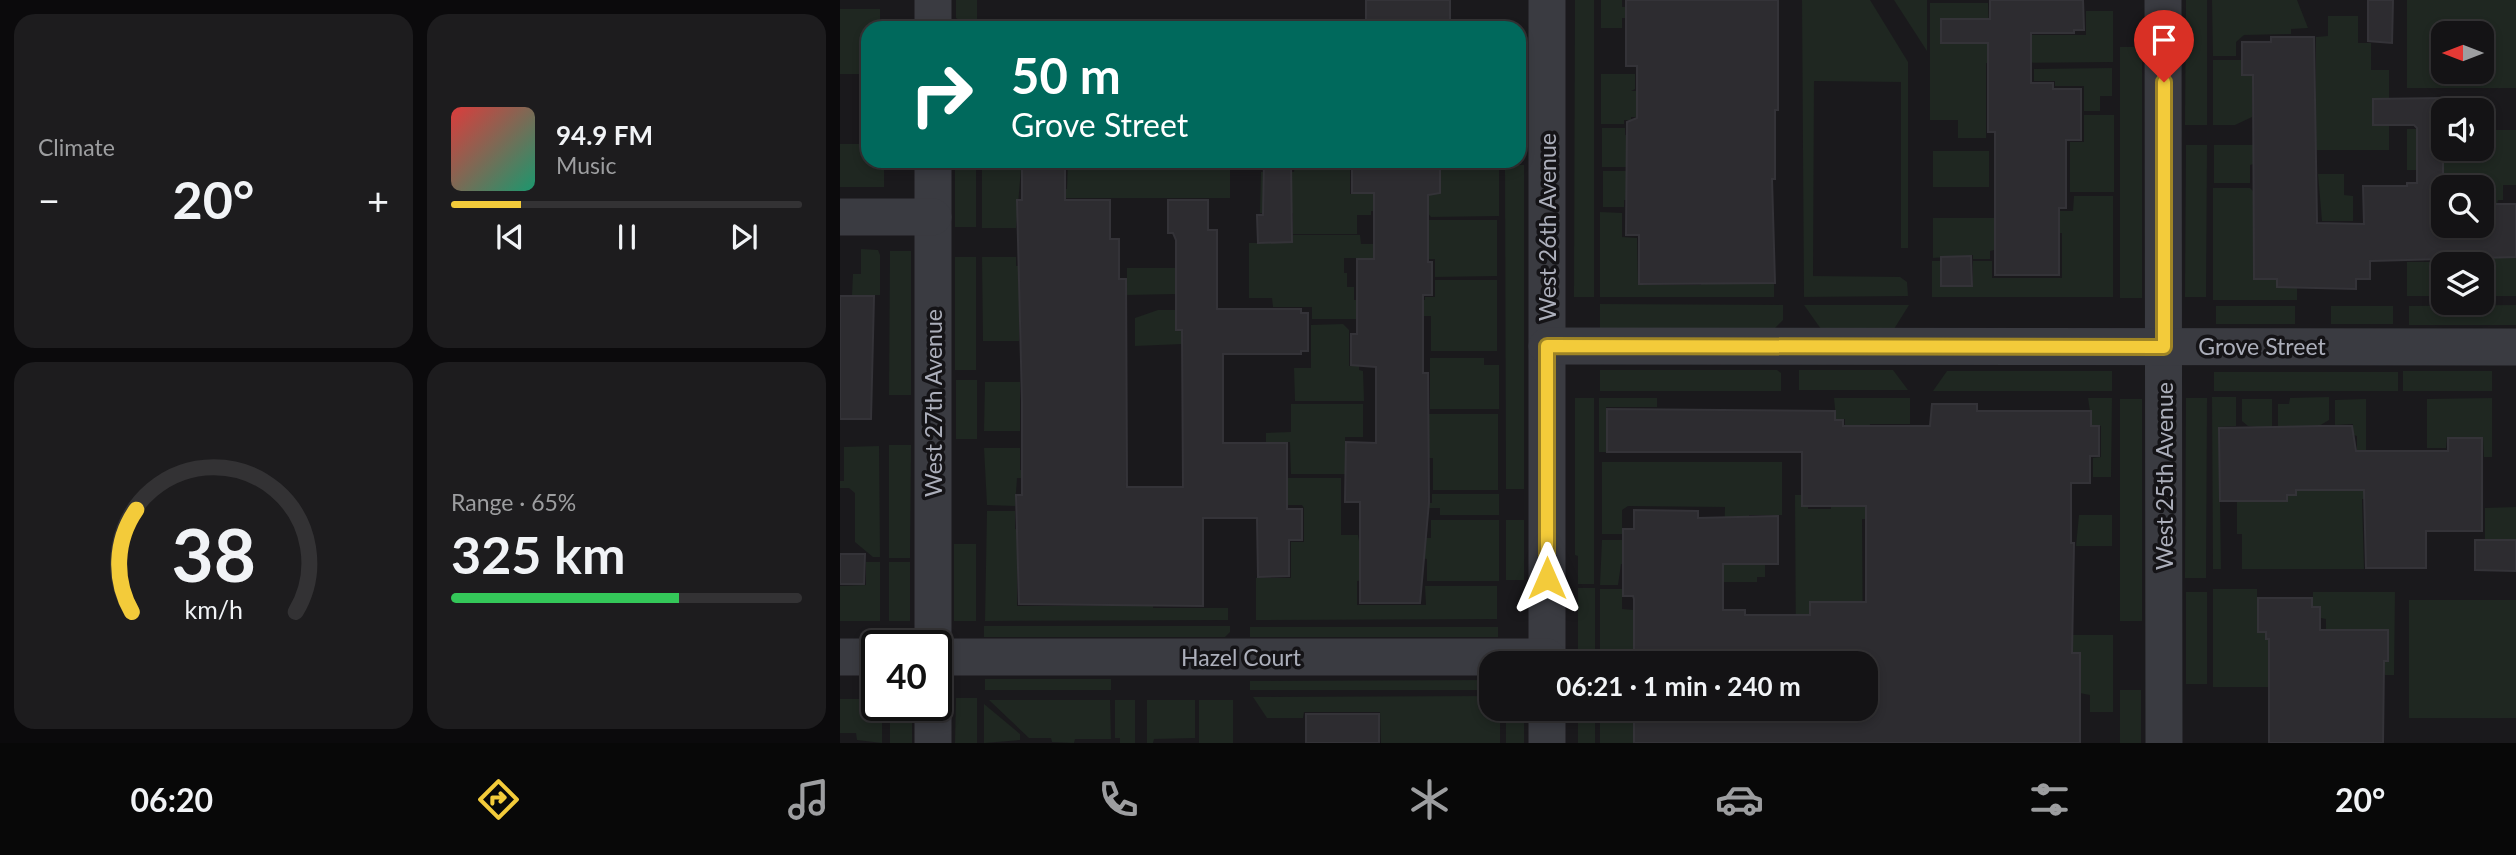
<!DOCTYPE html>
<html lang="en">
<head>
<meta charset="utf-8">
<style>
  :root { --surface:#141315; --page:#1d1c1e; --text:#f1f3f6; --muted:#9d9ea0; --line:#333234; --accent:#f3cb3a }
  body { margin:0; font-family:Lato,sans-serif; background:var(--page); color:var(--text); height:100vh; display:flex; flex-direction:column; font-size:26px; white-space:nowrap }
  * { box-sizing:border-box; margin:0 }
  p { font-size:23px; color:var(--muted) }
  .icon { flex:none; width:38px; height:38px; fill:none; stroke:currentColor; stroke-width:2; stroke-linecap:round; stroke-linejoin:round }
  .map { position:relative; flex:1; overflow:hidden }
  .panel { display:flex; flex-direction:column; gap:14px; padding:14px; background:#0b0a0c; width:840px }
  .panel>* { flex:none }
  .banner { position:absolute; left:21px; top:21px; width:665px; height:147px; border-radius:21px; box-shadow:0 4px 10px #0003,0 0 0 2px var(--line); background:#00695c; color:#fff; overflow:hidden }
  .needle { width:46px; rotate:270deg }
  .buttons { position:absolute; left:1591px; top:21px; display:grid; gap:14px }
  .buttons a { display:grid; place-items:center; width:63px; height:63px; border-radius:14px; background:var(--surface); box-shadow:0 4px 10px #0003,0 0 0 2px var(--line); font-size:35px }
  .speed { position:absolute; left:21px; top:630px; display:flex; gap:14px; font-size:35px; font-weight:700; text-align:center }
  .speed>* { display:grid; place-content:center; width:91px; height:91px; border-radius:50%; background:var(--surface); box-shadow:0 4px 10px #0003,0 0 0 2px var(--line); line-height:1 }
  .speed .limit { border:4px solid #111; border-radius:10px; background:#fff; color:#111 }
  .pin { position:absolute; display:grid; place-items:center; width:60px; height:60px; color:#fff; margin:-72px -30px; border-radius:50% 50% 50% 0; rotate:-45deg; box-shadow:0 0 7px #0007 }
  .pin .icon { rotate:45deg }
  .me { position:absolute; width:77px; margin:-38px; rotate:0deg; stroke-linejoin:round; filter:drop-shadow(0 0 5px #0008) }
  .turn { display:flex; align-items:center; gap:24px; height:147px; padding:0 35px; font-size:32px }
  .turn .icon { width:91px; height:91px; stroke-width:2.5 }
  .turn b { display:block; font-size:49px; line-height:60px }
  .big { font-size:52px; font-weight:700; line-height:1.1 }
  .panel .card { flex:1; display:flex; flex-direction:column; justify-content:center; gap:10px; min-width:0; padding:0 24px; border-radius:21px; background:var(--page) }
  .panel .dial { align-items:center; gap:0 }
  .dial svg { height:182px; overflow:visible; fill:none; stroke:var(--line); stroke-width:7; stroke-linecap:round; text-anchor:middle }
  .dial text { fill:var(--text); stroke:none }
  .song { display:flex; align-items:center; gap:21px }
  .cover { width:84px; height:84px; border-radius:10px; background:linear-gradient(135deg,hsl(0 70% 55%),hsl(160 70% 35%)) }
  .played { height:7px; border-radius:4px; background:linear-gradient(90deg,var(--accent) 20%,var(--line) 20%) }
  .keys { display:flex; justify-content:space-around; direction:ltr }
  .heat { display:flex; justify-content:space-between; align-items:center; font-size:38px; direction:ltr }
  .charge { height:10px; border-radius:5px; background:linear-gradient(90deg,#34c759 65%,var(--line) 0) }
  .panel .tiles { flex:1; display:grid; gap:14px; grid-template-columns:repeat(2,1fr) }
  .trip { position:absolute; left:639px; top:651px; width:399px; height:70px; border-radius:21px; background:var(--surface); box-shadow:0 4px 10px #0003,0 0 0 2px var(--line); font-weight:700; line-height:70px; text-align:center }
  .tabs { display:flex; height:112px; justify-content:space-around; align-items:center; background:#080808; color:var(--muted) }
  .tabs .icon { width:49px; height:49px }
  .tabs .selected { color:var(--accent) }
  .tabs b { font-size:32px; color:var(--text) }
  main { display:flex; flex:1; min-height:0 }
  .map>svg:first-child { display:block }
  .green { fill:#1f2721; fill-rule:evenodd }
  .building { fill:#2d2c30; stroke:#343338; stroke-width:2 }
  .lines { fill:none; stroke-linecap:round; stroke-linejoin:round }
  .minor { stroke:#3a3b41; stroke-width:37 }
  .route-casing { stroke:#9e8426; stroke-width:18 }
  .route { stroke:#f3cb3a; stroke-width:12 }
  .labels { text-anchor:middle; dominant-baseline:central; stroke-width:7; stroke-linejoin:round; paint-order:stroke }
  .street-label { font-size:23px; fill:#acafbb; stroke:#151417 }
</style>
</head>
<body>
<main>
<section class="panel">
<div class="tiles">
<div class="card"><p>Climate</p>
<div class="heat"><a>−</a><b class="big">20°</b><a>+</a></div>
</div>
<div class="card">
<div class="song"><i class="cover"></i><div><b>94.9 FM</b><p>Music</p></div></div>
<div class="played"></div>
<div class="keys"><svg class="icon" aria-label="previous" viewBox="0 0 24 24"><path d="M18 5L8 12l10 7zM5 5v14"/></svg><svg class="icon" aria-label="pause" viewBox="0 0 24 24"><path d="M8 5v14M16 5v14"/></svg><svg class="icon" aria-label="next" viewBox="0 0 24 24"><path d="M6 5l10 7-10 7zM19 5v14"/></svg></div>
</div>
<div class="card dial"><svg viewBox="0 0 100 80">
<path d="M14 69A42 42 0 1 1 86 69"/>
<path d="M14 69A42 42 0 0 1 16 24" stroke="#f3cb3a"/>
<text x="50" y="56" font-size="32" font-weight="700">38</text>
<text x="50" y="72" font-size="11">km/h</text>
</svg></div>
<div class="card"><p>Range · 65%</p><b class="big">325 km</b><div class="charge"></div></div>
</div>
</section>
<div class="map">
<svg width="1676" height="743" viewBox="0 0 1676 743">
  <rect width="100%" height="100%" fill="#1a191c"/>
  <g class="green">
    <polygon points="116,0 137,0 137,28 129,28 116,18"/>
    <polygon points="735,0 754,0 754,297 734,297"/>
    <polygon points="761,0 782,0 782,7 790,7 790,18 782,18 782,28 761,28"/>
    <polygon points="962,0 1030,0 1068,62 1068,248 1061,248 1061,82 974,81 973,276 1060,277 1067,282 1068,296 964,297"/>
    <polygon points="1054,0 1087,0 1087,51"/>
    <polygon points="1346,0 1367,0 1367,125 1345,125"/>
    <polygon points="1372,0 1457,0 1468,28 1451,29 1451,34 1404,35 1396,42 1396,56 1373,56"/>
    <path d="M1567 0H1676V88H1567ZM1642 33V72H1603V33Z"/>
    <polygon points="1090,3 1148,3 1149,35 1246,35 1246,11 1273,11 1273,62 1146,63 1146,138 1118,138 1118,120 1090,120"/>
    <polygon points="0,9 40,9 40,28 28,28 28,74 0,74"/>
    <polygon points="1488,16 1518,16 1518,43 1531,43 1531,70 1549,70 1549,150 1459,150 1410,165 1410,183 1374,183 1374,145 1416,145 1476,137 1476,37 1488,36"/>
    <rect x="1280" y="47" width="22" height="251"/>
    <polygon points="1373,60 1401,60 1401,75 1475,75 1475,86 1412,86 1412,117 1395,125 1373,125"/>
    <polygon points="1272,68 1272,96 1260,96 1260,111 1244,111 1244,86 1215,86 1215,81 1194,81 1194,69"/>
    <polygon points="761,74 795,74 795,89 791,91 803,91 854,117 791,117 791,120 784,120 784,124 761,124"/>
    <polygon points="19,93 28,93 28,161 44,161 44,187 0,187 0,144 19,144"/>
    <polygon points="1244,115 1274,115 1274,192 1230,192 1230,142 1244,142"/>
    <polygon points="762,128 785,128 785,135 791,136 792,163 786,163 786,167 762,167"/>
    <polygon points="1567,129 1603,129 1603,149 1642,149 1642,144 1647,144 1647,136 1653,130 1676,130 1676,185 1663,185 1663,200 1658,200 1657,204 1657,251 1660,252 1660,258 1676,258 1676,296 1642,296 1642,264 1603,264 1603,296 1567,296 1567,262 1603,262 1603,254 1612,254 1612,260 1644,260 1644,255 1648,254 1648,204 1642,203 1642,187 1619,187 1619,181 1604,181 1604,170 1567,170"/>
    <polygon points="1346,145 1367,145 1366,297 1345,297"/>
    <rect x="1093" y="151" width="56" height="36"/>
    <polygon points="228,161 390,161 390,198 195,198 195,189 227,189"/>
    <polygon points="455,161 510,161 510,194 540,194 540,211 531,211 531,215 517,215 517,234 453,234 453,213 420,213 421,172 454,172"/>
    <polygon points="628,164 659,164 659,216 591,217 572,196 600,193 600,170 628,170"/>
    <polygon points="665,165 684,165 684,489 666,489"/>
    <rect x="115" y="168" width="21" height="59"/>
    <polygon points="181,169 176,228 142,228 142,170"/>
    <polygon points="763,171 786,171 786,183 852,201 784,200 784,207 763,207"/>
    <polygon points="1478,174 1504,174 1504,195 1513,196 1513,221 1482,221"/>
    <polygon points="1373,188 1410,188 1413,191 1413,218 1476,219 1413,235 1413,279 1436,280 1437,288 1457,288 1457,300 1373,300"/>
    <polygon points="1234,196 1273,196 1273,297 1092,297 1092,261 1100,261 1100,287 1133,287 1133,261 1152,261 1152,278 1222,278 1222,233 1187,233 1201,211 1233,211"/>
    <polygon points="760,212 782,213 782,237 797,238 798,285 861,285 861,274 899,249 898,284 934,284 934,297 760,297"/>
    <polygon points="1093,218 1154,218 1154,250 1150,251 1150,259 1133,259 1133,255 1093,258"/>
    <polygon points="588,220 657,220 657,276 595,277 595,259 585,259 584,248 589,247"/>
    <polygon points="453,235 520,235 521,244 542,244 583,258 504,258 504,273 507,273 507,287 514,287 514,300 585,300 585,297 595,297 595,280 657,280 657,351 591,351 591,316 565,316 564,319 472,319 472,307 433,307 432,298 409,298 409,243 452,243"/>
    <polygon points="21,249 38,250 40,255 40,295 12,295 13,274 21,274"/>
    <polygon points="50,251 71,251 71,395 49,395"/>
    <rect x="115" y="257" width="21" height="113"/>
    <polygon points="142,257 176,257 176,266 187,266 179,279 179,341 143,341"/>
    <polygon points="287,268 342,268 342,274 335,274 335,294 287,295"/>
    <polygon points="760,304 943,305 943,320 935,328 760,328"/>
    <polygon points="964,305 1069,305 1054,329 981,329"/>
    <polygon points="1676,305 1676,325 1569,325 1569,306"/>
    <rect x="1376" y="306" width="79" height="18"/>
    <rect x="1491" y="306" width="62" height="18"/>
    <polygon points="318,310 335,310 335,331 390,332 390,342 295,346 295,318"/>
    <polygon points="503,324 509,330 509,366 519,366 519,370 523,371 524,401 455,401 454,368 471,368 471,325"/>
    <polygon points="590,358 644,358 644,365 659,365 659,409 590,409"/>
    <polygon points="760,370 937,370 941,373 941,391 760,391"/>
    <polygon points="959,370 1053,370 1068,390 959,390"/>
    <polygon points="1107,371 1272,371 1272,391 1093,391"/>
    <rect x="1563" y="371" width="89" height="20"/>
    <rect x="1374" y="372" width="184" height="19"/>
    <rect x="116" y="380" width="21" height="59"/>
    <polygon points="145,382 180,382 180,431 144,431"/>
    <polygon points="1372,397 1396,397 1396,426 1379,427 1381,569 1373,569"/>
    <polygon points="1489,397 1489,420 1479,426 1477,491 1517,491 1517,436 1513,435 1513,424 1495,425 1495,400 1526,399 1526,499 1522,499 1524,569 1402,569 1402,534 1397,534 1397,492 1423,501 1448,501 1448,496 1457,495 1457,437 1438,428 1438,404 1449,404 1450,398"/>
    <polygon points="735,398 754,398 754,584 738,584 738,556 735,555"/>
    <polygon points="759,398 817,398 817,407 766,407 766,452 759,452"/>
    <polygon points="994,398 1070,398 1070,424 1030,424 1029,453 1005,433 1005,419 996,419"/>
    <polygon points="1248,398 1272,398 1271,477 1253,477 1253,458 1261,457 1261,426 1252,425"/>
    <polygon points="1346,398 1367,398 1366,578 1345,578"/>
    <polygon points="1652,398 1652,457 1644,457 1643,437 1607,437 1606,448 1587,448 1587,399"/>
    <rect x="1280" y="399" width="22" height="222"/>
    <polygon points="1402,399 1432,399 1432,428 1419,437 1418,427 1408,426 1402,421"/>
    <polygon points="451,404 523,404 523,437 505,437 505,474 451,474 450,442 426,442 426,433 451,432"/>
    <polygon points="589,414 658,414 658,490 593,490 593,458 580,458 575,437 589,437"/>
    <polygon points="49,445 71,445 70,558 49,558"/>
    <polygon points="39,446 40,557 33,557 15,542 15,493 9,488 0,488 0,481 4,481 4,447"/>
    <polygon points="144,448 180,448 180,470 227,470 227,478 177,478 175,506 147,505"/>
    <polygon points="1026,455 1026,519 1022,519 1023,663 1016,663 1016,660 956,660 955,495 968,495 968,509 991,509 991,495"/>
    <polygon points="762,462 942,462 942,515 909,515 909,538 925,549 925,577 917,577 917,582 884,582 884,571 872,571 884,542 885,507 788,506 782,510 782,534 762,534"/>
    <polygon points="448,478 501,478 501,535 518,535 519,541 551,541 526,580 517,581 517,605 586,605 585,586 657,586 657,619 416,620 416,578 451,578 451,542 464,542 464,508 462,505 448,505"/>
    <polygon points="592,494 659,494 659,515 600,515 600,508 582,508 582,503 592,503"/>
    <polygon points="1676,507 1676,539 1645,539 1645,508"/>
    <polygon points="147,511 175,511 175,529 181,530 181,556 177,556 177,606 293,606 313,585 313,608 388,608 388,620 145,621"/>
    <polygon points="1239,515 1272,515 1272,546 1236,546"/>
    <polygon points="591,520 659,520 659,581 587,581 587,559 581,558 581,538 591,538"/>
    <rect x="666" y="520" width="18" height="60"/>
    <polygon points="762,540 782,540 782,547 792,547 792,564 781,564 778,585 760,585"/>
    <rect x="114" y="544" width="22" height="77"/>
    <polygon points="26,562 40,562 40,621 0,621 0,586 26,585"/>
    <rect x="49" y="562" width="21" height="59"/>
    <rect x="738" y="588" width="17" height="75"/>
    <polygon points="760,589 782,589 782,609 794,610 794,663 760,663"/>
    <polygon points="1373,589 1417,589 1417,632 1425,633 1426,640 1474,640 1474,666 1428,666 1428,687 1373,687"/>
    <rect x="1346" y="592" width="21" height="92"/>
    <polygon points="1473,592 1555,592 1554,675 1545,675 1544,671 1515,671 1486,632 1486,619 1481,618 1481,606 1473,606"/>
    <rect x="1569" y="600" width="107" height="118"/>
    <polygon points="144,626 390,626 390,632 385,637 144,637"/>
    <rect x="410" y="627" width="248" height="10"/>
    <polygon points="1225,635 1273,635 1273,712 1250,712 1250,695 1229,691 1229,688 1241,687 1241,652 1225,652"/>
    <rect x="145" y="679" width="126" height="11"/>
    <polygon points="651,680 651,690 410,690 410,681"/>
    <rect x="1280" y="690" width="21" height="53"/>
    <polygon points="651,696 651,709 660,709 660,743 541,743 540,712 464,712 463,718 427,718 413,697"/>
    <polygon points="116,698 137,698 137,743 115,743"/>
    <polygon points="0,699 37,699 37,705 42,705 42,743 17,740 16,733 0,733"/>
    <polygon points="149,700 270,700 271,739 235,739 234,743 212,742 211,738 189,738"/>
    <polygon points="275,700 295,700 295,743 280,743 280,738 275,738"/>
    <polygon points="307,700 355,700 355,738 314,739 313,743 307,743"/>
    <rect x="359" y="700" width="34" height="43"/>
    <polygon points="144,704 180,734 180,740 144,743"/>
    <rect x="50" y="705" width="22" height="38"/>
    <rect x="666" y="709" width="18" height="34"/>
    <rect x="738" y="709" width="17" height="34"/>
    <rect x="760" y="709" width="34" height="34"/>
  </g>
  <g class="building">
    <rect x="526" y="0" width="84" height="24"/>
    <polygon points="786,0 938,0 938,110 935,110 935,179 932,179 935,283 799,284 799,235 786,235 787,122 797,118 797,66 786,66"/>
    <polygon points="1150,0 1243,0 1244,30 1234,30 1234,33 1191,33 1191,83 1213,83 1213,89 1241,89 1241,140 1226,140 1226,208 1219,208 1219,275 1155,275 1155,132 1148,132 1148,43 1101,43 1101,19 1150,19"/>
    <polygon points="1528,0 1553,0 1552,43 1528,41"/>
    <polygon points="1431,37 1474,37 1477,223 1524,224 1523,186 1567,186 1567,183 1577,183 1577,128 1574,125 1533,125 1533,99 1603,98 1603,182 1606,182 1606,187 1603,187 1603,226 1642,226 1642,204 1676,204 1676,257 1530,261 1530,279 1516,279 1516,289 1437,287 1437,279 1414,279 1413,75 1402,75 1402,42 1431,42"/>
    <polygon points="182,161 225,161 225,200 270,200 270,239 279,239 279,279 286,279 287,487 343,487 342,330 336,330 336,240 333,233 328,233 328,200 368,200 368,230 377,230 377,309 461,309 461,313 468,313 468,351 461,351 461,354 383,354 383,443 447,443 447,509 462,509 462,540 449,540 449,576 418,577 417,518 363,518 363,606 179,604 176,495 182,495 182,402 177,200 182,200"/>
    <polygon points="424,161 451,161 452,242 418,243 417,215 423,215"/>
    <polygon points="512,161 600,162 600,193 588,195 588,262 592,262 592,295 583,295 583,373 588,373 589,502 580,603 520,603 520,502 505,502 506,442 536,443 536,367 511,365 511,334 517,334 517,259 534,259 534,193 512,193"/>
    <polygon points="1131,256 1132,286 1101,286 1101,257"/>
    <polygon points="0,296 34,296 31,419 0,419"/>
    <polygon points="1092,404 1137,404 1137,411 1251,411 1251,426 1259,426 1259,456 1250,456 1250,483 1231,483 1231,543 1234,543 1232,653 1240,653 1240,743 794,743 794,709 1026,709 1026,663 794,663 794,599 793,596 783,596 783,529 794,529 794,510 858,511 858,518 938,516 938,564 883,564 883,610 905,610 905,615 970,615 970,602 1026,602 1026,506 962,506 962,452 767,452 767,409 995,411 995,420 1003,420 1003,426 1090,426"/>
    <polygon points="1480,426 1512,426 1516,451 1608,451 1608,438 1642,438 1642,531 1586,531 1586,568 1526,568 1524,490 1456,490 1456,495 1447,495 1447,501 1380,501 1379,428"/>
    <polygon points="1635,540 1676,540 1676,571 1635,570"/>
    <polygon points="0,554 25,554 24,584 0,584"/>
    <polygon points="1418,598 1472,598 1472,607 1480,607 1480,630 1548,630 1548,661 1544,661 1543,743 1429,743 1429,639 1426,639 1426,632 1418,632"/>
    <rect x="466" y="714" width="73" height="29"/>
  </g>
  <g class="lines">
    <g class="minor">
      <polyline points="93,0 93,28"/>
      <polyline points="707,0 707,663"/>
      <polyline points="1323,0 1324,743"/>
      <polyline points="93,161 93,646"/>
      <polyline points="0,217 93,217"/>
      <polyline points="707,346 1676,347"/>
      <polyline points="0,657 37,657"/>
      <polyline points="96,657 707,657"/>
      <polyline points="93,705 93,743"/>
      <polyline points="707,709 707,743"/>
    </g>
  </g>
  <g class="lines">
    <defs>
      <polyline id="route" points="707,578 707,346 1324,347 1324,82"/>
    </defs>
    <use href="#route" class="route-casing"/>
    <use href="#route" class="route"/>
  </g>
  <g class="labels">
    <g class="street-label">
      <text transform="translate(707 227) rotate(-90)">West 26th Avenue</text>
      <text x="1422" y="346">Grove Street</text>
      <text transform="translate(93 403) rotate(-90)">West 27th Avenue</text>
      <text transform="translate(1324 476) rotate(-90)">West 25th Avenue</text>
      <text x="401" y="657">Hazel Court</text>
    </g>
  </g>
</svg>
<div class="buttons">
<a><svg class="needle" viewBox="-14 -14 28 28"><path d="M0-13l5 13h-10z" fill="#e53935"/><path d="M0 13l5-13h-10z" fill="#9d9ea0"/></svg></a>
<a><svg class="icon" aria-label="sound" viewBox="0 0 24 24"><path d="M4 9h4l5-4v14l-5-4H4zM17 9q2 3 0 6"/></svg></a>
<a><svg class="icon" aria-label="search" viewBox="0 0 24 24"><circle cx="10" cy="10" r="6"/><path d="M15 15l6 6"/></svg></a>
<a><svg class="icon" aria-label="layers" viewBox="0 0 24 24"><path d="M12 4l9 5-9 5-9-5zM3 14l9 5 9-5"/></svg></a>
</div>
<div class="speed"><div class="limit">40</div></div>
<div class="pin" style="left:1324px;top:82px;background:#d93025"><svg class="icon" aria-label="arrive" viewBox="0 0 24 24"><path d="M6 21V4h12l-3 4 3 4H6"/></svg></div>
<svg class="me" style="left:707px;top:578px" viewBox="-20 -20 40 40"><path d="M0-17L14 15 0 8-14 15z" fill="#f3cb3a" stroke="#fff" stroke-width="4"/></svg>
<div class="trip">06:21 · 1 min · 240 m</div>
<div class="banner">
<div class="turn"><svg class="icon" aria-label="right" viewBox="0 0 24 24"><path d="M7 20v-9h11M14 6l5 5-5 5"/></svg><div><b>50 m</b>Grove Street</div></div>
</div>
</div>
</main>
<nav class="tabs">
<b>06:20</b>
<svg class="icon selected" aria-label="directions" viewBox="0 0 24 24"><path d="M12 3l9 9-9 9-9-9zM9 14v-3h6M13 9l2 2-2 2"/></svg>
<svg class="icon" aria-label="music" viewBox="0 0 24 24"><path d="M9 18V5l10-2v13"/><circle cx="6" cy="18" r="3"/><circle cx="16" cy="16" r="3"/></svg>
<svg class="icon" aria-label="phone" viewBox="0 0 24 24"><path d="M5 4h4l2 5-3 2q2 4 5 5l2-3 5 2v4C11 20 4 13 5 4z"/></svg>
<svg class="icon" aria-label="climate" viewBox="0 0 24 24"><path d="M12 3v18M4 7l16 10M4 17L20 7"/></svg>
<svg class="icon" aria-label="car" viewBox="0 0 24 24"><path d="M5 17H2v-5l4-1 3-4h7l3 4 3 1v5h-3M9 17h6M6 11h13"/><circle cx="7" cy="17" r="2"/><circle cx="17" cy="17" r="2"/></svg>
<svg class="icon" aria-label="filters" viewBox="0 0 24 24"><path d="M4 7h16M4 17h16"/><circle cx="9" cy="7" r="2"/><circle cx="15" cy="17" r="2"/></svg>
<b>20°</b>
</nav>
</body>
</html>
